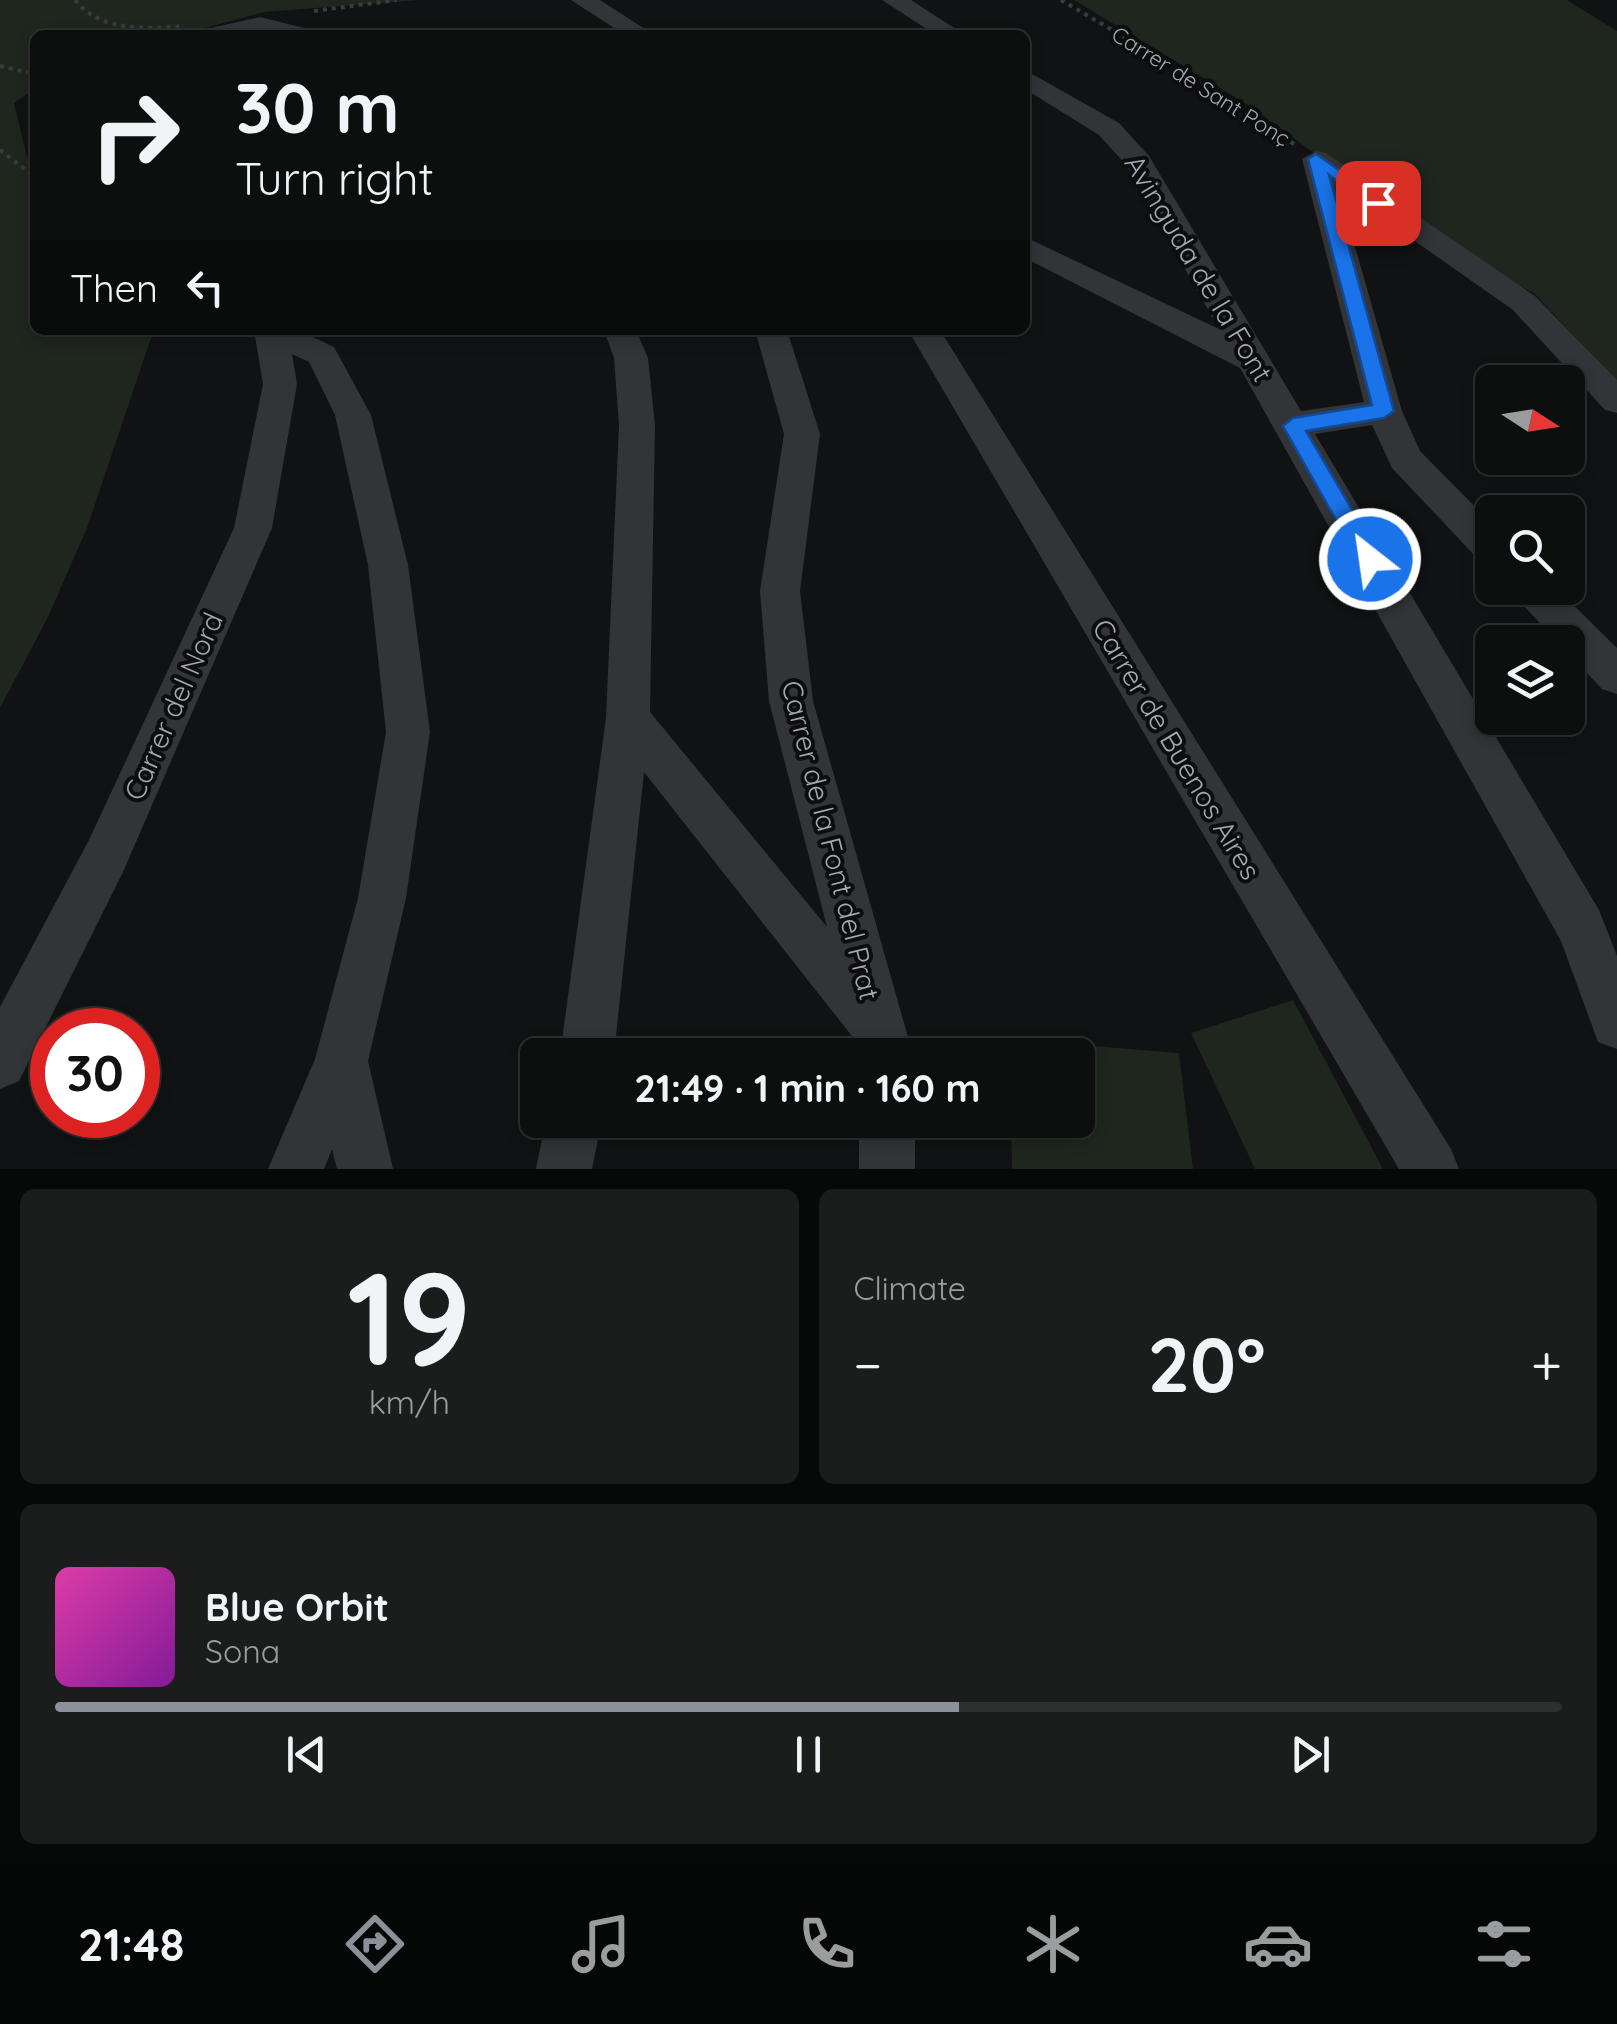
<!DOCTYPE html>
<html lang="en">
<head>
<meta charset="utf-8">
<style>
  :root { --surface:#0d0e0e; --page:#1b1c1c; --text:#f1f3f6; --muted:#9a9c9e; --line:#2d2e2e; --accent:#8c9099 }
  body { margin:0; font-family:Quicksand,sans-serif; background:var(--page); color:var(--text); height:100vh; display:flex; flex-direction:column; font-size:38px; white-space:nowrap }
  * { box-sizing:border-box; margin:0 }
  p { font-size:32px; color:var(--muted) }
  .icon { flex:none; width:55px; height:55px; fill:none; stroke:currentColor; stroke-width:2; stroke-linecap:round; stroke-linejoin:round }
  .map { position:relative; height:1169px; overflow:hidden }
  .side { display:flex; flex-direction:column; gap:20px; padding:20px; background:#070808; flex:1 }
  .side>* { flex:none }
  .guide { position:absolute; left:30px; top:30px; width:1000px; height:305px; border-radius:15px; box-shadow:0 5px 15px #0003,0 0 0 2px var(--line); background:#0d0e0e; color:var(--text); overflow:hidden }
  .needle { width:65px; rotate:102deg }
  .buttons { position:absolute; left:1475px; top:365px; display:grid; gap:20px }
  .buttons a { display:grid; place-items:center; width:110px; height:110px; border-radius:15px; background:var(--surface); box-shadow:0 5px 15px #0003,0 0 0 2px var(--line); font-size:50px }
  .speed { position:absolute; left:30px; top:1008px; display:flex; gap:20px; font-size:50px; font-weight:700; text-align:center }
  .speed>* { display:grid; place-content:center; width:130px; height:130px; border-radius:50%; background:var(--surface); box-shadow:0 5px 15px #0003,0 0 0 2px var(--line); line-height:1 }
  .speed .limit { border:15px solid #d22; background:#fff; color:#111 }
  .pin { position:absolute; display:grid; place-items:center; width:85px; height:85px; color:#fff; margin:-42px; border-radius:20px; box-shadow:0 5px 15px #0006 }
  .me { position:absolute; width:110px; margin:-55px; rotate:330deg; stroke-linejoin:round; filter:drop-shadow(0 0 8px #0008) }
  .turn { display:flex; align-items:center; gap:35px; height:210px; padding:0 40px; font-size:45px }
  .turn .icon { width:130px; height:130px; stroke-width:2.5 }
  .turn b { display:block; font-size:70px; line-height:85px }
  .then { display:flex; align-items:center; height:95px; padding:0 40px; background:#0003; gap:20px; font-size:38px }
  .big { font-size:75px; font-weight:700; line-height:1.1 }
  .side .tile { flex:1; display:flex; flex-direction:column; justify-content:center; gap:15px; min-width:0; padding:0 35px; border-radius:15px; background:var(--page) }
  .side .dial { align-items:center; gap:0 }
  .dial b { font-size:130px; line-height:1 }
  .song { display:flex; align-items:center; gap:30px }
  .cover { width:120px; height:120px; border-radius:15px; background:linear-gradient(135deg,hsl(320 70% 55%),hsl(290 70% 35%)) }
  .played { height:10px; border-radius:5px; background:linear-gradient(90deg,var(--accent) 60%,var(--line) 60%) }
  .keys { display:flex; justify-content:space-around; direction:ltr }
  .heat { display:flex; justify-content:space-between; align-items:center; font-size:55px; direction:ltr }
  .side .tiles { flex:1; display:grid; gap:20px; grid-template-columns:1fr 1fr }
  .tile:last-child { grid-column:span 2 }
  .trip { position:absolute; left:520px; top:1038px; width:575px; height:100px; border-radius:15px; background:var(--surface); box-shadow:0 5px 15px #0003,0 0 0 2px var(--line); font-weight:700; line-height:100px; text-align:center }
  .menu { display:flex; height:160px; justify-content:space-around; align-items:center; background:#050606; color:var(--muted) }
  .menu .icon { width:70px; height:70px }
  .menu .current { color:var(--accent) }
  .menu b { font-size:45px; color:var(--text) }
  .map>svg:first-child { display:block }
  .green { fill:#1e261e }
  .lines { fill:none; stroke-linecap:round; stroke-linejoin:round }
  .path { stroke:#383b3f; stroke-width:4; stroke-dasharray:4 5; stroke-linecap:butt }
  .street { fill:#323438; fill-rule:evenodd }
  .route { fill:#1a73e8; stroke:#114b97; stroke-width:2.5 }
  .labels { text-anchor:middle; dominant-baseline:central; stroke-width:8; stroke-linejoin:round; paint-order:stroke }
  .far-street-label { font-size:22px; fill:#a3a9b4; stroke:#0d0d0e }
  .street-label { font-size:28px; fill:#a3a9b4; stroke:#0d0d0e }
</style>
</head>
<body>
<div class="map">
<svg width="1617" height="1169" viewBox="0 0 1617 1169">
  <rect width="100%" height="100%" fill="#111213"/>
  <g class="green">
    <polygon points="0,0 419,0 264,12 179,35 35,35 35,89 14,103 35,190 35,330 153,332 87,528 48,617 0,708"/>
    <polygon points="1074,0 1567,0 1617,31 1617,382 1535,294 1423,232 1245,103"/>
    <polygon points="1293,1000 1383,1169 1255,1169 1191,1033"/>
    <polygon points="1008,1039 1179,1053 1193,1169 1012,1169 1011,1120 1078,1120 1078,1055 1009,1055"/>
  </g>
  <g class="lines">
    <g class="path">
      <path d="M75 0C100 32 147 29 184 26"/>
      <polyline points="1061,0 1213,89 1294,144"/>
      <polyline points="314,11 397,0"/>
      <polyline points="0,66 35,74"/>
      <polyline points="0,150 35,177"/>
    </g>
    <g class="street">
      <polygon points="571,0 600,0 654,35 625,35"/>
      <polygon points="882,0 911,0 965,35 936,35"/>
      <polygon points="260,17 312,30 315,35 260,31 199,35 202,30"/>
      <polygon points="1025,70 1119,123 1149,156 1301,411 1364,402 1302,159 1316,151 1326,153 1535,296 1617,380 1617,413 1605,410 1513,310 1338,187 1402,411 1420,451 1492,524 1492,563 1478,559 1392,468 1372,425 1315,434 1599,910 1617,956 1617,1049 1598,1042 1561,941 1240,368 1025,258 1025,237 1219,329 1127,166 1099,135 1025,89"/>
      <polygon points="254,330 298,330 334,347 371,415 408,565 430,732 406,898 368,1061 393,1169 337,1169 332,1149 324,1169 268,1169 315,1059 358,898 386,732 368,565 335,415 309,362 292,354 297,384 272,528 123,872 19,1081 0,1089 0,1007 89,840 234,528 263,384"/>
      <polygon points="604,330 636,330 648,358 655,425 650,712 827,927 769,701 760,591 784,434 755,330 787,330 820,434 800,591 813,701 913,1055 859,1055 855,1040 644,772 614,1055 560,1055 606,718 619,425 614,358"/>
      <polygon points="908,330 940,330 1451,1149 1459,1169 1399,1169"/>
      <polygon points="1511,588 1556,588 1617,648 1617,694 1602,689 1568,653 1568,642 1558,642 1517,599"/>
      <polygon points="546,1120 602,1120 592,1169 536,1169"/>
      <rect x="859" y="1120" width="56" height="49"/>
    </g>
  </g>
  <polygon class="route" points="1316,154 1386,203 1372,207 1329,175 1394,411 1384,418 1306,431 1381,559 1370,568 1362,566 1283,426 1293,418 1372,405 1308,159"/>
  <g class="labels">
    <g class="far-street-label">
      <text transform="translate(1201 86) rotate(32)">Carrer de Sant Ponç</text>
    </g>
    <g class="street-label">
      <text transform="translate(1199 268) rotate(59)">Avinguda de la Font</text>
      <text transform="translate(173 706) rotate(-66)">Carrer del Nord</text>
      <text transform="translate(1177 749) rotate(59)">Carrer de Buenos Aires</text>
      <text transform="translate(831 840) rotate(76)">Carrer de la Font del Prat</text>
    </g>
  </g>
</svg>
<div class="buttons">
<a><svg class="needle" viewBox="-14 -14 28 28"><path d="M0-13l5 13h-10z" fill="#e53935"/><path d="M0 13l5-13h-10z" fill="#9a9c9e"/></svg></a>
<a><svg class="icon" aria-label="search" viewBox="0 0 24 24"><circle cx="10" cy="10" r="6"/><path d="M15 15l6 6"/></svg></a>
<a><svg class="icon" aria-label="layers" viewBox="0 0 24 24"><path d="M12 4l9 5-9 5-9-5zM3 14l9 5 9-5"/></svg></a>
</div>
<div class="speed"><div class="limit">30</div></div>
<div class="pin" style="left:1378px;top:203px;background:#d93025"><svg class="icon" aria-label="arrive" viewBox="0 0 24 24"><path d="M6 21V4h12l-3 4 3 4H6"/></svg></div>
<svg class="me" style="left:1370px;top:559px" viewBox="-20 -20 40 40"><circle r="17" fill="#1a73e8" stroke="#fff" stroke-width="3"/><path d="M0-11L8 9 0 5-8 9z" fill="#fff"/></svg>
<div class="trip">21:49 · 1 min · 160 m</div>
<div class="guide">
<div class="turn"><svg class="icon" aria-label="right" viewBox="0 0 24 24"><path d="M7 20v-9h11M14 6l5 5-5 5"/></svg><div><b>30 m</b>Turn right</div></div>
<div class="then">Then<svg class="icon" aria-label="left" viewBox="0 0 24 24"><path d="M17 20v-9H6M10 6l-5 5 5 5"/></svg></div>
</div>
</div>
<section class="side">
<div class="tiles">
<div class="tile dial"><b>19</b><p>km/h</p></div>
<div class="tile"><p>Climate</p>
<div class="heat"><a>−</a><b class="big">20°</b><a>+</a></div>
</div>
<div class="tile">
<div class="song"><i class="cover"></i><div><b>Blue Orbit</b><p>Sona</p></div></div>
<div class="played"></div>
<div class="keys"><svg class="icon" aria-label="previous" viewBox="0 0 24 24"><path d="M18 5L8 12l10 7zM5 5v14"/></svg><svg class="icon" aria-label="pause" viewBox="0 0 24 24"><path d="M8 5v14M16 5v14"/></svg><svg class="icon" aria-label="next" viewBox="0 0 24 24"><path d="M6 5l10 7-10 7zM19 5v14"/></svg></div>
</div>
</div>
</section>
<nav class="menu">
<b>21:48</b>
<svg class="icon current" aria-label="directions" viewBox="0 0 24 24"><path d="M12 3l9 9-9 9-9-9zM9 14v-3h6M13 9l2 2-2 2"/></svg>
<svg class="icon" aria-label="music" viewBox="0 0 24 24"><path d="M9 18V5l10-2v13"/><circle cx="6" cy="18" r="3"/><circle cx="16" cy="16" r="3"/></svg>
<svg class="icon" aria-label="phone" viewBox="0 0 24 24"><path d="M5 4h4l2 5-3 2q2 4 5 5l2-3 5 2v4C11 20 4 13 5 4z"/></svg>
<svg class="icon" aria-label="climate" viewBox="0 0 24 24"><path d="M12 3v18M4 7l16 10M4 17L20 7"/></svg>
<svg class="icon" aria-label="car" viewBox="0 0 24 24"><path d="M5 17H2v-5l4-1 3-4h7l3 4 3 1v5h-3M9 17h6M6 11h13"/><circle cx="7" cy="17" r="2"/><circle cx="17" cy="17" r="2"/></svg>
<svg class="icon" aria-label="filters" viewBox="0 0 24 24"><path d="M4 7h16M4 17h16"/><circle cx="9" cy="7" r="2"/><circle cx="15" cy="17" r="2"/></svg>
</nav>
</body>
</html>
